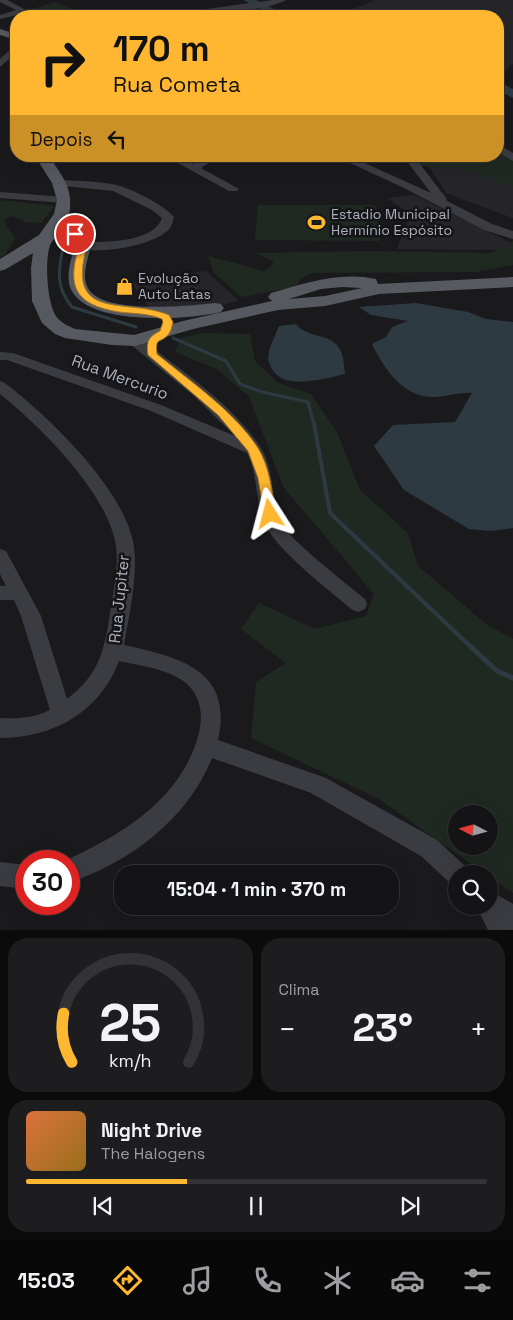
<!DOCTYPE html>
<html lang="pt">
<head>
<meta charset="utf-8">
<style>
  :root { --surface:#141416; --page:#1d1d1f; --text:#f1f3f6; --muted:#9d9ea1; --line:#333335; --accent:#ffb630 }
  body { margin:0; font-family:"Space Grotesk",sans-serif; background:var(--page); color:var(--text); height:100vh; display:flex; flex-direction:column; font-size:19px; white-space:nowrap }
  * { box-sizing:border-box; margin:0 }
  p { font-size:16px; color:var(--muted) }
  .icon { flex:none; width:28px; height:28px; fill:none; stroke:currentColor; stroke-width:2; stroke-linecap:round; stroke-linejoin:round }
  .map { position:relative; height:930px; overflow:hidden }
  .drawer { display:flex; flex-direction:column; gap:8px; padding:8px; background:#0b0b0c; flex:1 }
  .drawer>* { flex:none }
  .top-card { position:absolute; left:10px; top:10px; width:494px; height:152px; border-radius:20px; box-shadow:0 5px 20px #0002,0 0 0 1px var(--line); background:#ffb630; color:#111; overflow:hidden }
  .needle { width:32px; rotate:276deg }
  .tools { position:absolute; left:448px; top:805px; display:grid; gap:10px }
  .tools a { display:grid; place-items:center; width:50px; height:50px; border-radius:50%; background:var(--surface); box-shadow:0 5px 20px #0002,0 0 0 1px var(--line); font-size:25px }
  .speed { position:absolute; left:15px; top:850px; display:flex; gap:10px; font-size:25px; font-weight:700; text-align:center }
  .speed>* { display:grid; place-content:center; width:65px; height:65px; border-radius:50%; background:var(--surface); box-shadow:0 5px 20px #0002,0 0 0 1px var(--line); line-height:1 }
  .speed .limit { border:8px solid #d22; background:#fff; color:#111 }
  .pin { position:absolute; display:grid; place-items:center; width:42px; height:42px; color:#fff; margin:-21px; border:2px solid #fff; border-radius:50%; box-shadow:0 1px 5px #0007 }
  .me { position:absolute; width:55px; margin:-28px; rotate:351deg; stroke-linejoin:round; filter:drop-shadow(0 0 4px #0008) }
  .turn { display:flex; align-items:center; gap:18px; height:105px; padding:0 20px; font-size:22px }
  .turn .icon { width:65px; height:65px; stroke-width:2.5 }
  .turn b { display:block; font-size:35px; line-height:42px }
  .then { display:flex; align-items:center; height:48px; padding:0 20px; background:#0003; gap:10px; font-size:19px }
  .big { font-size:38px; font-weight:800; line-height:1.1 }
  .drawer .widget { flex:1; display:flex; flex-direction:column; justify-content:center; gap:8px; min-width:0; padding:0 18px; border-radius:20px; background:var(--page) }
  .drawer .dial { align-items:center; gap:0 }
  .dial svg { height:130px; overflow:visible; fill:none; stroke:var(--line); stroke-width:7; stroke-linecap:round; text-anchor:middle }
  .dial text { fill:var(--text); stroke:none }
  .song { display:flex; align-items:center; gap:15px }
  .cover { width:60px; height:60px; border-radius:8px; background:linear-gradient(135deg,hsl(20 70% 55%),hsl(40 70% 35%)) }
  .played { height:5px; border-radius:2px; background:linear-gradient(90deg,var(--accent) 35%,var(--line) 35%) }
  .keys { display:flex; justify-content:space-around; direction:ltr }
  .heat { display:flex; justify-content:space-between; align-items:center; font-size:28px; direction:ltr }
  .drawer .tiles { flex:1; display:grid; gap:8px; grid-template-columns:1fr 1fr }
  .widget:last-child { grid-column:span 2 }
  .trip { position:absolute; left:114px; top:865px; width:285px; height:50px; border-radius:20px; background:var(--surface); box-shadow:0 5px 20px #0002,0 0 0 1px var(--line); font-weight:800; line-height:50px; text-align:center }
  .menu { display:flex; height:80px; justify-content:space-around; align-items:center; background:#080809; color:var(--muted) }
  .menu .icon { width:35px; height:35px }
  .menu .active { color:var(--accent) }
  .menu b { font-size:22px; color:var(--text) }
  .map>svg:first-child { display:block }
  .built { fill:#26262a }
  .green { fill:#1f2921; fill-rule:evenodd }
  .water { fill:#2e3a42 }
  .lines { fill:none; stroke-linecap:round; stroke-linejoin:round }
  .stream-far3 { stroke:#2e3a42; stroke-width:2.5 }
  .stream-far2 { stroke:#2e3a42; stroke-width:3 }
  .stream-far1 { stroke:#2e3a42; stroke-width:4 }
  .stream { stroke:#2e3a42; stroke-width:5 }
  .river { fill:#2e3a42; fill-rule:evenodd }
  .minor { fill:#3b3c42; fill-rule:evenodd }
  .major { fill:#575961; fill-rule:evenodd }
  .wall { fill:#4b4d52 }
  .building { fill:#56575e; stroke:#63656c }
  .route { fill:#ffb630; stroke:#a6761f }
  .labels { text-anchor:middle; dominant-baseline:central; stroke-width:5; stroke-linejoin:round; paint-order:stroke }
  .far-poi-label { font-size:14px; fill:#acb1bd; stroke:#151518; text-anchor:start }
  .street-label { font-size:16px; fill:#acb1bd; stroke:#151518 }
</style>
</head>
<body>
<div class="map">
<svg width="513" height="930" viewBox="0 0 513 930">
  <rect width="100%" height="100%" fill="#1a1a1d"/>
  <g class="built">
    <polygon points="375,0 513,0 513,64 501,75 498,74 498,16 350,16 341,14"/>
    <polygon points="422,156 513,182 513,218 446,193"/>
    <polygon points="414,195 513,244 513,250 397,249 410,214 387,198"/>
    <polygon points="206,271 239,301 201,309 150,309 132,283"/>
  </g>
  <g class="green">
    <polygon points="56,2 88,16 36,16 25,11"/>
    <polygon points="498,149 513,160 513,187 465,169 421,166 415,156 498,156"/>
    <polygon points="0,200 54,206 41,223 25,222 13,216 4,220 9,230 15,238 6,254 0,258"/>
    <polygon points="258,205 375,205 380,241 255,240"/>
    <polygon points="513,241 513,265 475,272 312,273 301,278 296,287 242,297 214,273 208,256 264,271 273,265 273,261 256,253 365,251 492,253"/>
    <path d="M203 333 250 334 255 361 278 383 311 394 337 432 360 490 408 533 418 566 486 624 513 639V893L489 876V874H485L379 799 251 738 256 682 286 663 241 629 259 603 315 629 366 616 374 594 284 488 249 397 217 369 175 352 181 338ZM456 814H489V846H456Z"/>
  </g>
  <g class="water">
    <path d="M416 303 468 312 486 319 513 322V528L491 531 469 529 404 490 374 446 393 425 455 422 472 393C460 392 446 397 433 397 403 397 384 369 372 344L386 337 392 327 408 321 371 315 359 307Z"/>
    <path d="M296 324C308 340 334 331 342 354 344 360 344 368 345 374 327 378 290 389 276 374 272 371 270 364 268 360L269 350 279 326Z"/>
  </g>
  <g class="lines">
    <polyline class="stream-far3" points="62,249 63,245"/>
    <g class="stream-far2">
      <path d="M63 248C58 271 56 288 72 307L136 327"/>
      <polyline points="173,338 226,361 240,384 262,392 308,402 314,425"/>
    </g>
    <polyline class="stream-far1" points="314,423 330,513 472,648"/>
    <polyline class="stream" points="471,647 497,671 513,678"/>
    <g class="river">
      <polygon points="243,0 256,0 288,16 275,16"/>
      <polygon points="498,81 513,89 513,98 498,90"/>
    </g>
    <g class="minor">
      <polygon points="0,0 7,0 37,16 27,16 22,14 0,19 0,15 16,10 0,2"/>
      <path d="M273 0H286C269 11 188 17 166 16L170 14Z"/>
      <polygon points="13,47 16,47 16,53 0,67 0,59"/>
      <polygon points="498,144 513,153 513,161 498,152"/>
      <polygon points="165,156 178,156 193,164 206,156 219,156 201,168 239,189 237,191 229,191"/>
      <polygon points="335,156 349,156 431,193 403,156 414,156 446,198 447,201 492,224 513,231 513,239 484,230 404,188"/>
      <path d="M59 180C78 181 99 181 117 185 132 189 164 205 174 217 173 221 172 225 170 228 156 246 99 254 79 249L77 246 79 243 83 242C104 242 154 243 162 218L152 210 113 191 55 185 53 183 55 181Z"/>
      <polygon points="0,192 64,197 70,200 64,203 0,198"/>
      <path d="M135 337 140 338C181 371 229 401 259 445 275 468 270 497 281 522 289 540 346 583 365 599L367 604 365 609 358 612 351 609C327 588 274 549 263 520 255 499 258 474 247 453L151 411 7 360H0V352L13 353 161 405 235 436 193 395 130 344 128 341 130 338Z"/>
      <path d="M0 381 5 383C49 417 126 490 134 547 138 577 129 616 124 645 179 657 234 670 218 740L326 778 437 840 465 866 469 874H456V886L449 882 421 856 311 793 212 758C187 820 131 861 69 883V861H64C122 835 182 799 199 733 203 714 201 697 187 684 170 669 141 666 119 661 100 712 53 738 0 738V718C17 719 34 718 50 710L21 616 14 600H0V586H6L0 574V549L6 551 41 616 67 699C99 675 104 651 110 614 113 591 119 568 116 546 108 493 40 426 0 394Z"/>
      <polygon points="0,862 26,865 26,889 0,886"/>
      <polygon points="489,890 513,904 513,930 488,930 476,906 489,906"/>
    </g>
    <g class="major">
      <polygon points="0,29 16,34 16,40 0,35"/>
      <path d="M35 156H49C63 178 74 188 69 215L91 246C88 258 81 276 88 288 102 315 189 306 215 303L221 304 224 308 221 312C189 320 84 327 70 287 66 274 71 259 75 246L60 225 57 232 59 235C56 238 53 240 51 243 44 257 47 303 56 316 60 322 68 326 75 329L134 335 183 321 272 301 268 297 271 293C305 283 340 271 376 279L378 284 513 277V287L379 294 325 306 278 310 193 329 135 346 112 345 65 338 55 334 42 323 32 301 31 268 33 253 6 269 0 271V259L39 235 54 214 57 200 52 183ZM342 287 362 288 325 296 289 299 321 289Z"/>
    </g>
  </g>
  <polygon class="wall" points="175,12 194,16 175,16"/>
  <polygon class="building" points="188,11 194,16 180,16 175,12"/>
  <path class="route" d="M75 231 78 232 87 246C65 323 126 297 169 315L173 322C172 326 171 332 168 335 159 344 155 337 157 354 190 381 235 412 258 448 270 467 272 493 276 514L274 517H266L264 514 258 478 248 451 218 415 148 355C146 342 148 337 160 331L163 322 162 319C148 313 134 314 119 312 76 305 66 288 79 246L71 234Z"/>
  <defs>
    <symbol id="stadium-bare" viewBox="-9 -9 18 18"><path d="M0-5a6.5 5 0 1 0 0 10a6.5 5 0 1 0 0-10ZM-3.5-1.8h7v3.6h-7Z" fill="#ffb630" stroke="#151518" stroke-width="2.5" paint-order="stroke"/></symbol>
    <symbol id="shop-bare" viewBox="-9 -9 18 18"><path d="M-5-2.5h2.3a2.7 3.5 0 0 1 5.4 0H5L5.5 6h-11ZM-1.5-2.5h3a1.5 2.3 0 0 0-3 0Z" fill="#ffb630" stroke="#151518" stroke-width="2.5" paint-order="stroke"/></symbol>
  </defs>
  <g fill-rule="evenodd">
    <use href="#stadium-bare" x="304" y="210" width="25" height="25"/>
    <use href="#shop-bare" x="112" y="274" width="25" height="25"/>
  </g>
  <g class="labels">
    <g class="far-poi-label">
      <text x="331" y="214">Estadio Municipal<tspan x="331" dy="16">Hermínio Espósito</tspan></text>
      <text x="138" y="278">Evolução<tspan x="138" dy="16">Auto Latas</tspan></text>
    </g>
    <g class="street-label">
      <text transform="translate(120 377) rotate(20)">Rua Mercurio</text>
      <text transform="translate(119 599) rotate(-84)">Rua Jupiter</text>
    </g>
  </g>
</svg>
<div class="tools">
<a><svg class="needle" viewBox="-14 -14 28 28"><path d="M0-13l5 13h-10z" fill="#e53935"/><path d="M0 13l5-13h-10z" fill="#9d9ea1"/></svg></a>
<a><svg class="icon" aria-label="search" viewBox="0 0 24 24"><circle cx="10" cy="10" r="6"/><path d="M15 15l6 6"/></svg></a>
</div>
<div class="speed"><div class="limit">30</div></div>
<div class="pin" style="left:75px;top:234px;background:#d93025"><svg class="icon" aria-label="arrive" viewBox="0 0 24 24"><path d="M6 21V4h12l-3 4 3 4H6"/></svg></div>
<svg class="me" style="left:270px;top:514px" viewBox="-20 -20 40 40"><path d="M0-17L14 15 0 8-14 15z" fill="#ffb630" stroke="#fff" stroke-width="4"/></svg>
<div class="trip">15:04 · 1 min · 370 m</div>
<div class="top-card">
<div class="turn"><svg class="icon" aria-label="right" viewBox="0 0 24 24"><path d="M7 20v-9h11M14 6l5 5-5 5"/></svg><div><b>170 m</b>Rua Cometa</div></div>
<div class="then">Depois<svg class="icon" aria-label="left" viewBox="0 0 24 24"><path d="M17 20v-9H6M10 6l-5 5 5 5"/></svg></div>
</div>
</div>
<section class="drawer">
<div class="tiles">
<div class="widget dial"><svg viewBox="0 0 100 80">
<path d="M14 69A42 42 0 1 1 86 69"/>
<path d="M14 69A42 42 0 0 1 9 39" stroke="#ffb630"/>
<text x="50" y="56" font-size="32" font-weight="700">25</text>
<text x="50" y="72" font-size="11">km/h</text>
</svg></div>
<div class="widget"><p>Clima</p>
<div class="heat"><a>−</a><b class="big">23°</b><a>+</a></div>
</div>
<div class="widget">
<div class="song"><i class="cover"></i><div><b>Night Drive</b><p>The Halogens</p></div></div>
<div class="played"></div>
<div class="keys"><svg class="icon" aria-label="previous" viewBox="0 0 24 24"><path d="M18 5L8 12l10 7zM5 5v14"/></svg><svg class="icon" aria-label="pause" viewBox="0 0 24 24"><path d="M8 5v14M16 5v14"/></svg><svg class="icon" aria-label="next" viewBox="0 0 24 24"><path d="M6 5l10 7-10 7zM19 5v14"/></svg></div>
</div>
</div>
</section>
<nav class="menu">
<b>15:03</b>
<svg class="icon active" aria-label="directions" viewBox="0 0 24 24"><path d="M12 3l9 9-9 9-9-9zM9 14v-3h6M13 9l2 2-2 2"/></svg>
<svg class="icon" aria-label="music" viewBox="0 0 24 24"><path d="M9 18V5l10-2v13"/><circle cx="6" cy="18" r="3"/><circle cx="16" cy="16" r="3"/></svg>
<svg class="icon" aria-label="phone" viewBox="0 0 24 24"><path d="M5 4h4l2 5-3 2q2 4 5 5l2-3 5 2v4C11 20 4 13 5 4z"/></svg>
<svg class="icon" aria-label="climate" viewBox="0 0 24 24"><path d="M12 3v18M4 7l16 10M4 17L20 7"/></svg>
<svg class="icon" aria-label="car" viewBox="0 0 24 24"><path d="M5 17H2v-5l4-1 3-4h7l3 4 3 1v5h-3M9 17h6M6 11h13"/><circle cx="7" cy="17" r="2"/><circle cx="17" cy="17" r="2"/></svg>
<svg class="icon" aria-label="filters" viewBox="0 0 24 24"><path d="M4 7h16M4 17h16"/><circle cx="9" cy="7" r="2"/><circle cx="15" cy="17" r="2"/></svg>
</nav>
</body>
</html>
